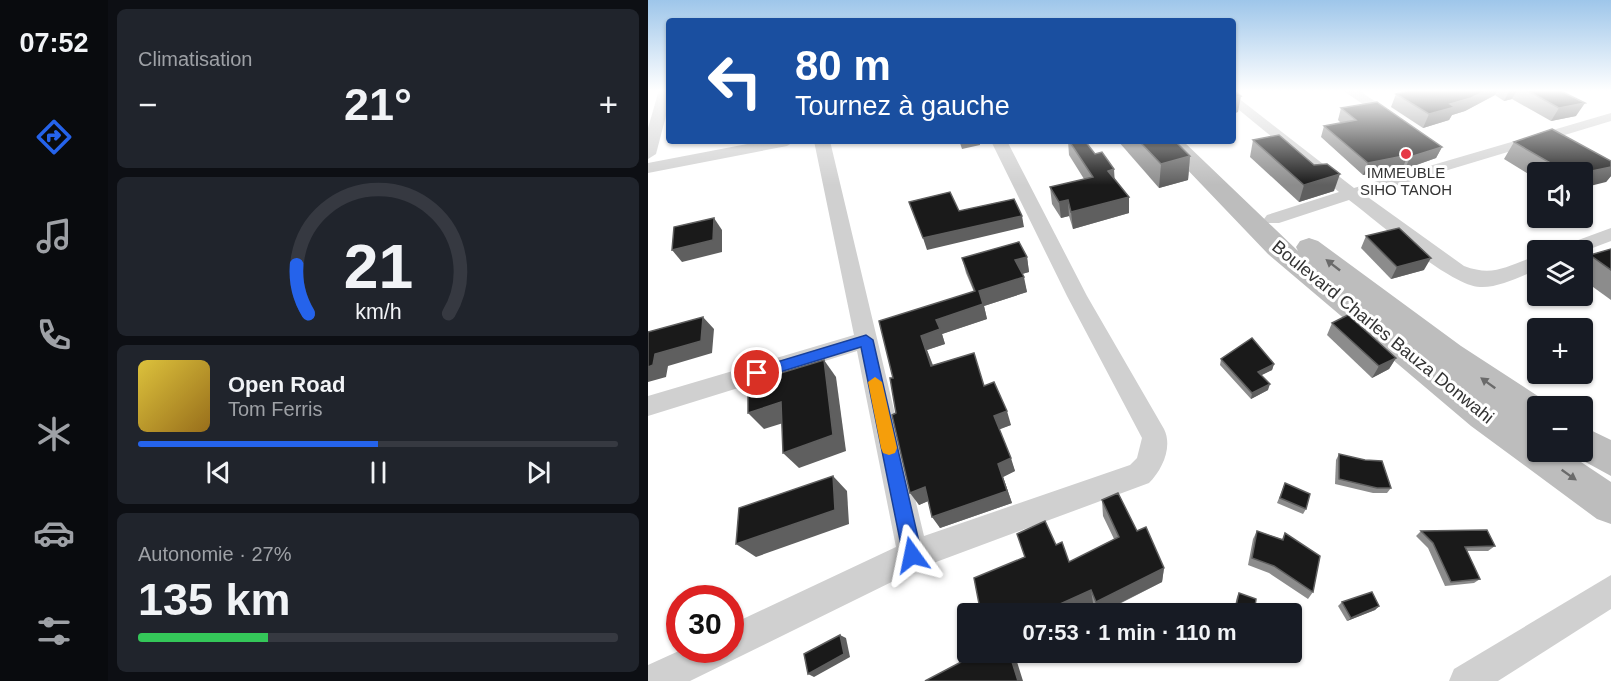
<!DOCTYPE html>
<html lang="fr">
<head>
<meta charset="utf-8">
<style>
  :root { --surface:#171b24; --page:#20242c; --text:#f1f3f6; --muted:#9ea1a6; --line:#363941; --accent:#2563eb }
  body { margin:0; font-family:Arial,sans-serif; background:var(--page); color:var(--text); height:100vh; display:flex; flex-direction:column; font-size:22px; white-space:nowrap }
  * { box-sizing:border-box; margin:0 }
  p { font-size:20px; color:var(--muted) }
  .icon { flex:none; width:33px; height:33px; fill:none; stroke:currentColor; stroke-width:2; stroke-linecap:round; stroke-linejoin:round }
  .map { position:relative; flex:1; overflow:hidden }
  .details { display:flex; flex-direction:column; gap:9px; padding:9px; background:#0d0f14; width:540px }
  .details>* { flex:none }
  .hud { position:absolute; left:18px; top:18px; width:570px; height:126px; border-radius:6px; box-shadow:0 2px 4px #0004; background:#1a4fa0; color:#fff; overflow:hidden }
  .fabs { position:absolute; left:879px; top:162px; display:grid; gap:12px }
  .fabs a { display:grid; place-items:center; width:66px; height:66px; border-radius:6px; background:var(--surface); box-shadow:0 2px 4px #0004; font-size:30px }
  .speed { position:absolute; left:18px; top:585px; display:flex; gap:12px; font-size:30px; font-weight:700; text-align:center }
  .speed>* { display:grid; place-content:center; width:78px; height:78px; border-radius:50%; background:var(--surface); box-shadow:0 2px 4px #0004; line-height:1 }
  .speed .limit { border:9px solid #d22; background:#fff; color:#111 }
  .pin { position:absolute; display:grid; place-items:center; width:51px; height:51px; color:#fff; margin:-26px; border:3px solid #fff; border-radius:50%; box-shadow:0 2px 6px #0007 }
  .me { position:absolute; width:66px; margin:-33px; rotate:348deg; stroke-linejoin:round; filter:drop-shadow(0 0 4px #0008) }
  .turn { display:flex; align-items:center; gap:21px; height:126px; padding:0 30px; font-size:27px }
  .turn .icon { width:78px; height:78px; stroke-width:2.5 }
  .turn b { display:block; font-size:42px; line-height:51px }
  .big { font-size:45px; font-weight:800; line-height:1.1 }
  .details .widget { flex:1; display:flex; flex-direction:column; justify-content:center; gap:9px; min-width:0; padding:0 21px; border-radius:9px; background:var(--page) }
  .details .dial { align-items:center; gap:0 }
  .dial svg { height:156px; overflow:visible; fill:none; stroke:var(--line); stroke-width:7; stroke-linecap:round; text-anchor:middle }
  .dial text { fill:var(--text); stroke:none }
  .song { display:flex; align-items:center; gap:18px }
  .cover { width:72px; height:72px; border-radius:9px; background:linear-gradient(135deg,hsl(50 70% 55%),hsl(40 70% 35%)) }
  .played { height:6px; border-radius:3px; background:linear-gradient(90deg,var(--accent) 50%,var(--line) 50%) }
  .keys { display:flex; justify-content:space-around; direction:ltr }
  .heat { display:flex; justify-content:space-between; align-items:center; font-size:33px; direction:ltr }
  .charge { height:9px; border-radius:4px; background:linear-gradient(90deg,#34c759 27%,var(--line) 0) }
  .trip { position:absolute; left:309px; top:603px; width:345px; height:60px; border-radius:6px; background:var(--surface); box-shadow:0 2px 4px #0004; font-weight:800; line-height:60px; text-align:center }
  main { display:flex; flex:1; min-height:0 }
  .tab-bar { display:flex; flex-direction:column; width:108px; justify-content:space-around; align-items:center; background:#090b0e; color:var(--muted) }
  .tab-bar .icon { width:42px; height:42px }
  .tab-bar .current { color:var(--accent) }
  .tab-bar b { font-size:27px; color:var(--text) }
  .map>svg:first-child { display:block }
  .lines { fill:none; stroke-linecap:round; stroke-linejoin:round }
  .minor { fill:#d0d0d0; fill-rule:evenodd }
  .secondary { fill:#bdbdbd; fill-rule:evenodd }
  .wall { fill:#8c8c8c }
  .shaded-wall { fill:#5f5f5f }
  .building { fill:#1a1a1a; stroke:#5f5f5f; stroke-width:1.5 }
  .oneway { fill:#6a6a6a }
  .route { fill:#2563eb; stroke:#184099; stroke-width:1.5 }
  .slow { fill:#f59e0b }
  .poi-dot { fill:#e63946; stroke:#fff; stroke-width:2 }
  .labels { text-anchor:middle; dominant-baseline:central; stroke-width:6; stroke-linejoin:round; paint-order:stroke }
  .far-poi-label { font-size:15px; fill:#333; stroke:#fff }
  .street-label { font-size:18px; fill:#333; stroke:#fff }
</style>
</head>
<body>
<main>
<nav class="tab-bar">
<b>07:52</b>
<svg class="icon current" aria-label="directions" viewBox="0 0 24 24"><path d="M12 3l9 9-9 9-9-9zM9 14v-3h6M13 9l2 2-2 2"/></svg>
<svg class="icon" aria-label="music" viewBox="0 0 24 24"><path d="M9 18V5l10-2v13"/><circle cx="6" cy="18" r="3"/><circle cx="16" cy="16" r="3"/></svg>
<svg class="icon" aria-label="phone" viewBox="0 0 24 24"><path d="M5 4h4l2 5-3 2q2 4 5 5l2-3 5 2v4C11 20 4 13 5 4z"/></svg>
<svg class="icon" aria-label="climate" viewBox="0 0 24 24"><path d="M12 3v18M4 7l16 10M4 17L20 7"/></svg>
<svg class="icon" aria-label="car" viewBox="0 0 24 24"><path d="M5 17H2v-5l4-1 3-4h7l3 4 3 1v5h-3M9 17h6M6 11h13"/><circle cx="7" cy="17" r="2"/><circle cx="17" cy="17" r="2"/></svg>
<svg class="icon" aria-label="filters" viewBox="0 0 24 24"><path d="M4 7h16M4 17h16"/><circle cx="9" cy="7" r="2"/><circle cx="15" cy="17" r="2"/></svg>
</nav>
<section class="details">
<div class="widget"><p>Climatisation</p>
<div class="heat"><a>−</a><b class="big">21°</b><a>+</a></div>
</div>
<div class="widget dial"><svg viewBox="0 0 100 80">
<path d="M14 69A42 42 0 1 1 86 69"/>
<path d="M14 69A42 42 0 0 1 8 44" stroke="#2563eb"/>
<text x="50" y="56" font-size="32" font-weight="700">21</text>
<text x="50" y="72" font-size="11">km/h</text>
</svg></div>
<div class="widget">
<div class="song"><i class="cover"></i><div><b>Open Road</b><p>Tom Ferris</p></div></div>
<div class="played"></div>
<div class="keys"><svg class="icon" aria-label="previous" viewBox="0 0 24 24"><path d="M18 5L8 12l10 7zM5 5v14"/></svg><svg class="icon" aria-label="pause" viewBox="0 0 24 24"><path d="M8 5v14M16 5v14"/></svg><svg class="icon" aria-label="next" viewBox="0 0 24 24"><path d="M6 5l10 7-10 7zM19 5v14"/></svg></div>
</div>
<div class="widget"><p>Autonomie · 27%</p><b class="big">135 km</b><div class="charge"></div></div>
</section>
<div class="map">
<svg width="963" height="681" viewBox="0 0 963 681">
  <rect width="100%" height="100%" fill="#fff"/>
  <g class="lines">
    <g class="minor">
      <polygon points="11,90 21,90 21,104 8,154 0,159 0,128"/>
      <polygon points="694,90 710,90 755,120 748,124 743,123"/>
      <path d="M585 94 706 188 963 113V121L717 195 816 266C848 278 860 264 890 256V270C872 276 851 288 832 287 802 286 728 220 701 200L631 223H619L616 219 619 215 691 192 585 105Z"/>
      <polygon points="115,141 147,141 139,146 0,173 0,163"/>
      <path d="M166 141H182L276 536 482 465 489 458 494 438 419 296 343 141H359L439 296 516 429C525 447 514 470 501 483L272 568 42 681H0V665L33 650H82V625L248 547 209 351 0 416V396L206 335Z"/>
      <polygon points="963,228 963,241 934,252 911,250 914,246"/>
      <polygon points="963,575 963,609 850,681 801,681 806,669"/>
    </g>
    <g class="secondary">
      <polygon points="512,141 535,141 650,251 648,247 652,241 661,238 670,241 813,346 902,404 904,406 890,406 890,430 881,427 890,433 890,452 918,452 963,482 963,524 949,519 823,426 620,254"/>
      <polygon points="934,426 963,440 963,476 921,453 920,452 934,452"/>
    </g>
  </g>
  <g class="wall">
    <polygon points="763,90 911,90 928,116 903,121 864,99 856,101 847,95 817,111 804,115 801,120 775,128 743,107 748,94"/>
    <polygon points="693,108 794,147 788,158 757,169 755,167 715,175 673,137 676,126 693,123 690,120"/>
    <polygon points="605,140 666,165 686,191 651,202 602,157"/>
    <polygon points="420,141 437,141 467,179 481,213 425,229 421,216 413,218 404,204 402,187 436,179 421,155"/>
    <polygon points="470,141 527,141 542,156 540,180 511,188"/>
    <polygon points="866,142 963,161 963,176 958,182 934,172 890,172 890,180 856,159"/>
    <polygon points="718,236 776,270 743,279 713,248"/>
    <polygon points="963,249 963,300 934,279 934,263 942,255"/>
    <polygon points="379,257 381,272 374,274 379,292 336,306 339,319 294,334 297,344 279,350 285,365 326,353 336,386 363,425 351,429 367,471 355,477 364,503 292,528 280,501 271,505 248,413 245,378 326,292 318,273 314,258"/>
    <polygon points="684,323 748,358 741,369 724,378 679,335"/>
    <polygon points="573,359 626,364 624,370 613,375 620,390 603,399 572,365"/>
    <polygon points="691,454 743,488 739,493 725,493 687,484 688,460"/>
    <polygon points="637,483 658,509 655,514 629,503"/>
    <polygon points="454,500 489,531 516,568 514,582 452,614 450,614 445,603 422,614 333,614 408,545 421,562 466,539 455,516"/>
    <polygon points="609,531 634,539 637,533 665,592 660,599 621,573 600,565 605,539"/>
    <polygon points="773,531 847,546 840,551 819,551 832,579 826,583 797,586 780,548 768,536"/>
    <polygon points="591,593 606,614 585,614 589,597"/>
    <polygon points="694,602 731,606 727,610 699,621 690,606"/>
  </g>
  <g class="shaded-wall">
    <polygon points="839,90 849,90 847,95 817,111 804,115 801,120 775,128 781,114 802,104"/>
    <polygon points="862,90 869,90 864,99 856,101"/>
    <polygon points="593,96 590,112 585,114 585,98"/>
    <polygon points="937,103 928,116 903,121 911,108"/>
    <polygon points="323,141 332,141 332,145 314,149 312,143"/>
    <polygon points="794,147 788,158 757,169 762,157"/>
    <polygon points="760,155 755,167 715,175 720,163"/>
    <polygon points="542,156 540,180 511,188 513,164"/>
    <polygon points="963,167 963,176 958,182 934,188 934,173"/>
    <polygon points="466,169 467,186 460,171"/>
    <polygon points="692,174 686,191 651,202 656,185"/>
    <polygon points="481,197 481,213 425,229 423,212"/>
    <polygon points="420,200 421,216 413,218 411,202"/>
    <polygon points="374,216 376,227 279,250 275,238"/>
    <polygon points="66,218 74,230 74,252 34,262 24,250"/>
    <polygon points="379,257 381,272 370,275 367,260"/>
    <polygon points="783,258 776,270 743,279 749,267"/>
    <polygon points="376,277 379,292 336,306 339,319 294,334 297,344 279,350 290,380 283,366 273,336 288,320 331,291"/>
    <polygon points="55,317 66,329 64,353 20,366 18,377 0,382 0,367 7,354"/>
    <polygon points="748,358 741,369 724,378 731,366"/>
    <polygon points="176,360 188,377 198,451 151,468 135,453"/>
    <polygon points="626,364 624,370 608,378 610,372"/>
    <polygon points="622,384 620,390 603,399 604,393"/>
    <polygon points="133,402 148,419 116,429 100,413"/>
    <polygon points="359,411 363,425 350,430 346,416"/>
    <polygon points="363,458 367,471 355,477 364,503 292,528 284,517 350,464"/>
    <polygon points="185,476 199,491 201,524 108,557 88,544"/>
    <polygon points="277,487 285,499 271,505 262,493"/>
    <polygon points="516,568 514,582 450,614 448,602"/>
    <polygon points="443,590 445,603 422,614 390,614"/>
    <polygon points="731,606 727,610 699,621 703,618"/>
    <polygon points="192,635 198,638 202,657 166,677 160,674"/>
    <polygon points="361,652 366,652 375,681 370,681"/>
  </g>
  <g class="building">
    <polygon points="585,90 586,90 593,96 585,98"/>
    <polygon points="763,90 839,90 823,98 802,104 807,107 781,114 748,94"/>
    <polygon points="878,90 911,90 937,103 911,108"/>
    <polygon points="729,102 794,147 762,157 760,155 720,163 676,126 708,120 693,108"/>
    <polygon points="904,129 963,161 963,167 934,173 934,172 918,172 866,142"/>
    <polygon points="631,135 666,165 679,164 692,174 656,185 605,140"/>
    <polygon points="311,141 323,141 312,143"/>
    <polygon points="421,141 437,141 447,154 454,152 466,169 460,171 481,197 423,212 420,200 411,202 402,187 445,177"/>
    <polygon points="491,141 527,141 542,156 513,164"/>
    <polygon points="302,192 311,211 366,199 374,216 275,238 261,202"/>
    <polygon points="66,218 65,240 24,250 26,227"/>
    <polygon points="751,228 783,258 749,267 718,236"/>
    <polygon points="371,242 379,257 367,260 376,277 331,291 335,304 288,320 292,329 273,336 283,366 326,353 336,386 346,382 359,411 346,416 363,458 350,464 359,491 284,517 277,487 262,493 244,415 248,413 242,378 245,378 231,321 327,291 314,258"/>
    <polygon points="963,249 963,270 942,255"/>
    <polygon points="700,315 748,358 731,366 684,323"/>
    <polygon points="55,317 53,341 7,354 5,365 0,367 0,332"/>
    <polygon points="604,338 626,364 610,372 622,384 604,393 573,359"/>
    <polygon points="176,360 185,435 135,453 133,402 100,413 100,383"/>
    <polygon points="691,454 717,460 734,461 743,488 729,488 691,479"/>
    <polygon points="185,476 187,510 88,544 91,508"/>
    <polygon points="637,483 662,494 658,509 632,498"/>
    <polygon points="470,493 489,531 498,527 516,568 448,602 443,590 390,614 333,614 326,578 377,557 369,534 397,521 408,545 414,542 421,562 471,537 454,500"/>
    <polygon points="839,530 847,546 817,547 832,579 803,582 785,543 773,531"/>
    <polygon points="609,531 635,540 637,533 672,556 665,592 626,566 604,558"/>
    <polygon points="724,592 731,606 703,618 694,602"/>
    <polygon points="591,593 608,599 606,614 586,614"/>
    <polygon points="192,635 196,654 160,674 156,654"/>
    <polygon points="332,652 361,652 370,681 277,681"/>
  </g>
  <defs><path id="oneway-solid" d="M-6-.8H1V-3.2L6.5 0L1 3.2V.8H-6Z" transform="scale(1.5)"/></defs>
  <g class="oneway">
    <use href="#oneway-solid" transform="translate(685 265) rotate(-142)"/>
    <use href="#oneway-solid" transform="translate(840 383) rotate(-144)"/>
    <use href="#oneway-solid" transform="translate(921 475) rotate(35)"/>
  </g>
  <linearGradient id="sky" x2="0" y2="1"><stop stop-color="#9ec6ea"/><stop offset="0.49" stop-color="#fff"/><stop offset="1" stop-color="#fff" stop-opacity="0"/></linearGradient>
  <rect width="963" height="185" fill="url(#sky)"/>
  <polygon class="route" points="218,335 225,340 274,555 271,562 264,565 258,562 255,555 213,347 109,379 102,373 109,368"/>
  <polygon class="slow" points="227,377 234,382 249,448 247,453 241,455 235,453 233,448 220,382"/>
  <circle class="poi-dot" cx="758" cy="154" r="6"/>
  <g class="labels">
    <g class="far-poi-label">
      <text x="758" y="172">IMMEUBLE<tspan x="758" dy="17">SIHO TANOH</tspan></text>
    </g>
    <g class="street-label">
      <text transform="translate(735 332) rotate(39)">Boulevard Charles Bauza Donwahi</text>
    </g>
  </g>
</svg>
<div class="fabs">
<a><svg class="icon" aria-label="sound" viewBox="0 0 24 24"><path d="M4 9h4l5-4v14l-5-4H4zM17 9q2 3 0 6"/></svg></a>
<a><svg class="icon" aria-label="layers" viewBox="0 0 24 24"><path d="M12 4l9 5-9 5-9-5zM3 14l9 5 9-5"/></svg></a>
<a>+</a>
<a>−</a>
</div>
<div class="speed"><div class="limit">30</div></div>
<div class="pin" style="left:109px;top:373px;background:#d93025"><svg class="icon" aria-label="arrive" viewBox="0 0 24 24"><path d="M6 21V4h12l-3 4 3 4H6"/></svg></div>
<svg class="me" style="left:264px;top:555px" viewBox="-20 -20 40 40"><path d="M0-17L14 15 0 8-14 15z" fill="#2563eb" stroke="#fff" stroke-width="4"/></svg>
<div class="trip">07:53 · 1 min · 110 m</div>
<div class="hud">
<div class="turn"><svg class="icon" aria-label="left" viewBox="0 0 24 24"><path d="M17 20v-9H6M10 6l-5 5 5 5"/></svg><div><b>80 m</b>Tournez à gauche</div></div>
</div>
</div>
</main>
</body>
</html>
